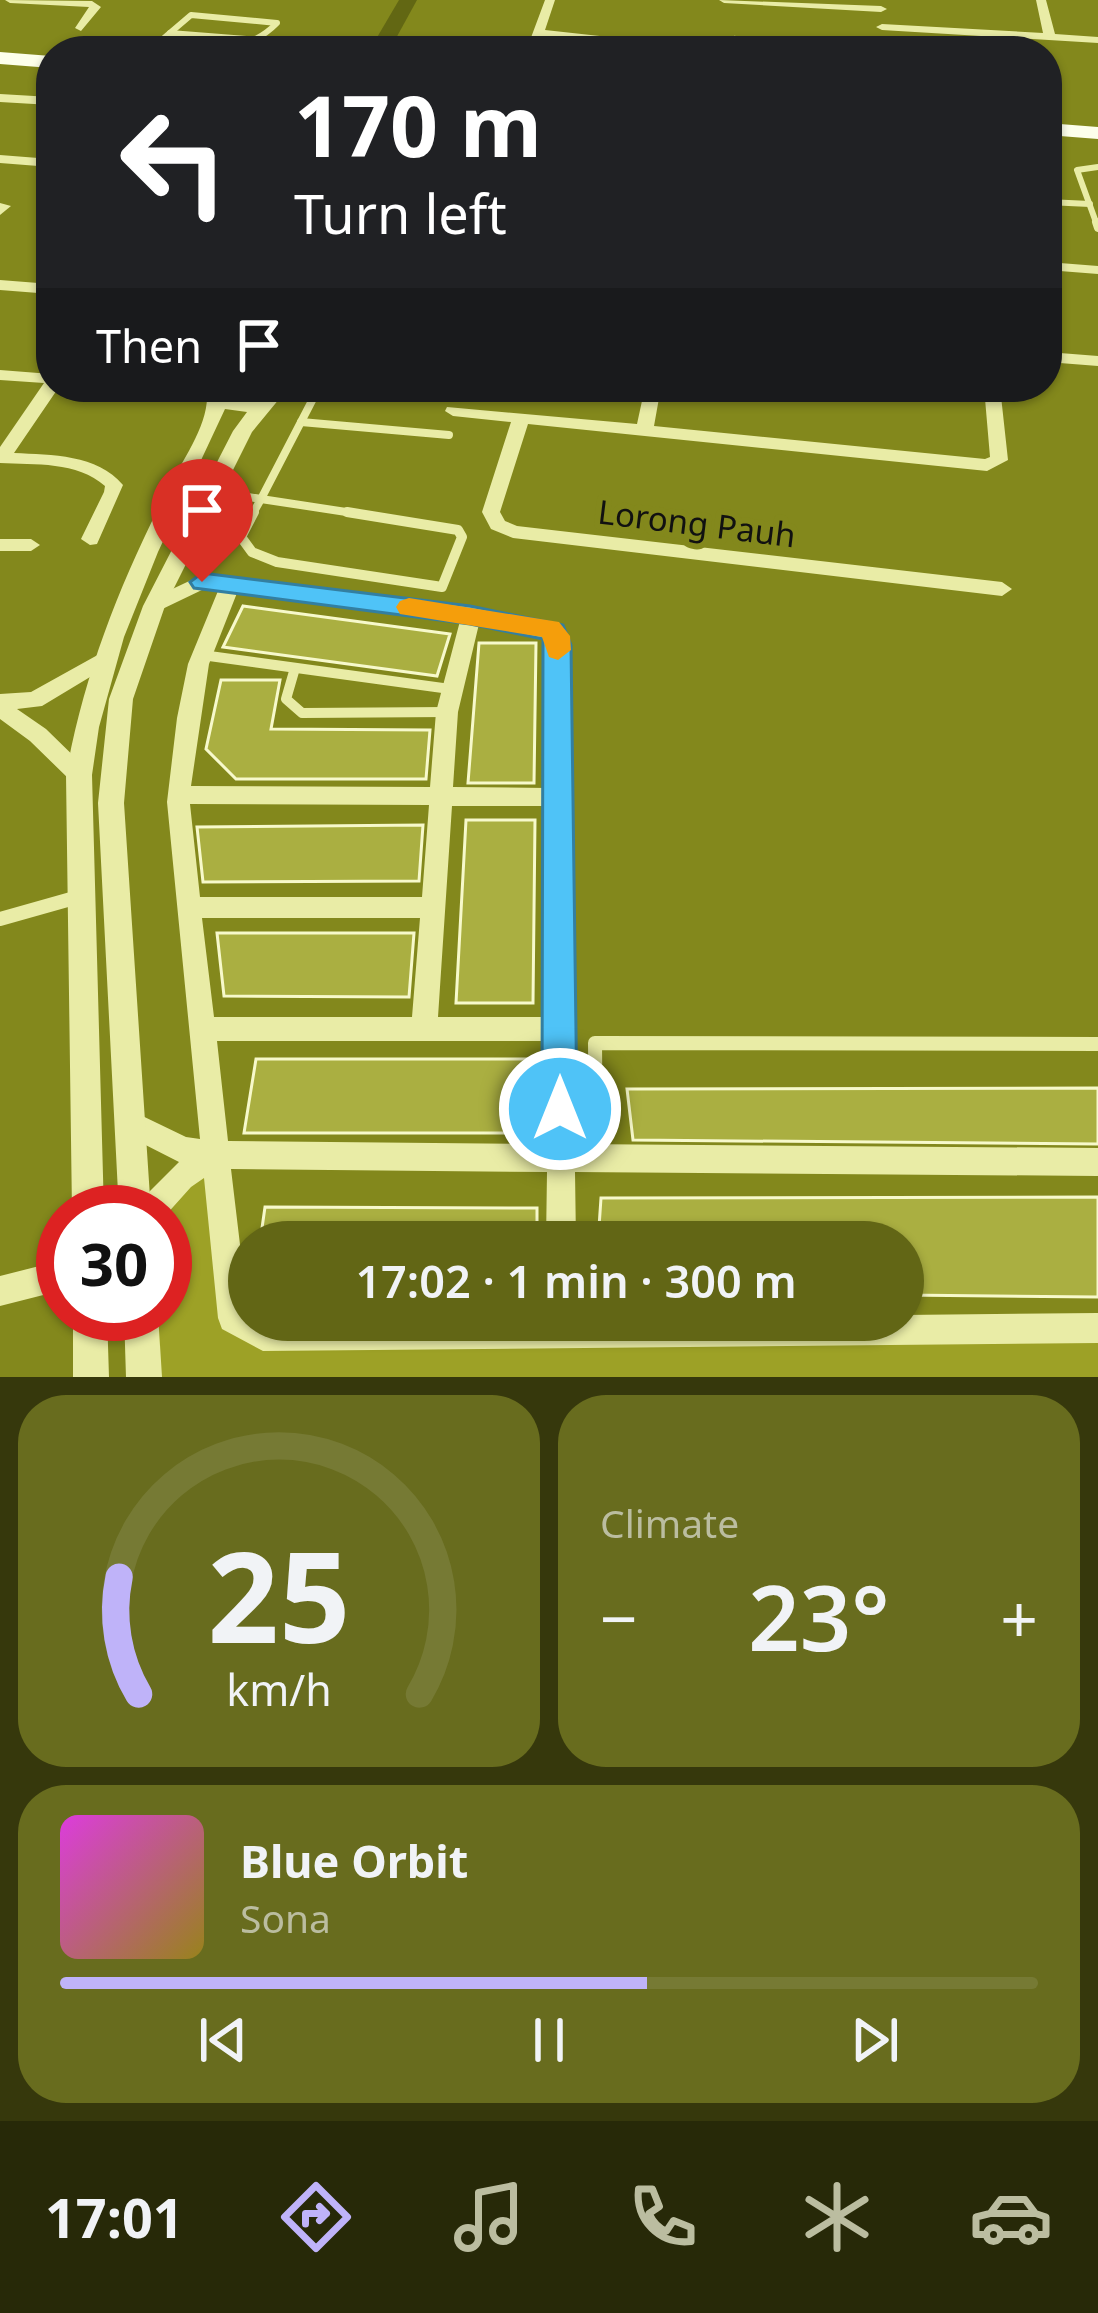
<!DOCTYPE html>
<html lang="en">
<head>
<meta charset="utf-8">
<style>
  :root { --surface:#626615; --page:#686c1e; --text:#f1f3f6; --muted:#bbbda0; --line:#767a34; --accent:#bfb3f9 }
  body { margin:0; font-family:"Noto Sans",sans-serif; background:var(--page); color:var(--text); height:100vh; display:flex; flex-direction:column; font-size:45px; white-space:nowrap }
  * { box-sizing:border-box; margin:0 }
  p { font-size:39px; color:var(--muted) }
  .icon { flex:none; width:66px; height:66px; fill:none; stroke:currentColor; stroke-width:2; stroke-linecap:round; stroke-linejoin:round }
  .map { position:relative; height:1377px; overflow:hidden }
  .side { display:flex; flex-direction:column; gap:18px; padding:18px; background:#36380c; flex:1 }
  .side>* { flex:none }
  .hud { position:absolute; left:36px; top:36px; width:1026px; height:366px; border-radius:48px; box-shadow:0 3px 9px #0004; background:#202124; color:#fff; overflow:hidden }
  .speed { position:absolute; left:36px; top:1185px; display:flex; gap:24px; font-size:60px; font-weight:700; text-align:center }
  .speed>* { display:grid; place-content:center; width:156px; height:156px; border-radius:50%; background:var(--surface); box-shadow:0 3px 9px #0004; line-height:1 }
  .speed .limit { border:18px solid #d22; background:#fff; color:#111 }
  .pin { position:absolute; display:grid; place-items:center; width:102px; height:102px; color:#fff; margin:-123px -51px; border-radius:50% 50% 50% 0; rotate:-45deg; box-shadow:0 0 12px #0007 }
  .pin .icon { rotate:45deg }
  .me { position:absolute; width:132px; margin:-66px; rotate:0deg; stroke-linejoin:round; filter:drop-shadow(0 0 9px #0008) }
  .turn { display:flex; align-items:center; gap:42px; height:252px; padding:0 60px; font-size:54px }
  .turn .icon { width:156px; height:156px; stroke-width:2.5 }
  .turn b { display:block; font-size:84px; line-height:102px }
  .then { display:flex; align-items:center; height:114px; padding:0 60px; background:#0003; gap:24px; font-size:45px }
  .big { font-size:90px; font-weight:600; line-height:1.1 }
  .side .card { flex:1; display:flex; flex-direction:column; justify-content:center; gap:18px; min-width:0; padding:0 42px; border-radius:48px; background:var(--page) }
  .side .dial { align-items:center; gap:0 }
  .dial svg { height:312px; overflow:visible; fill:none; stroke:var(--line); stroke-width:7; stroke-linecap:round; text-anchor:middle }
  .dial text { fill:var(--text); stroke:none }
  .song { display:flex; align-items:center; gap:36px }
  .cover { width:144px; height:144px; border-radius:18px; background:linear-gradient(135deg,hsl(300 70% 55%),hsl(50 70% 35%)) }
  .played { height:12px; border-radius:6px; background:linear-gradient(90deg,var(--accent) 60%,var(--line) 60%) }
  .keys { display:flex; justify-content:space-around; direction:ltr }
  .heat { display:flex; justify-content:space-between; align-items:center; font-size:66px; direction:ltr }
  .side .tiles { flex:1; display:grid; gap:18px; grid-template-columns:1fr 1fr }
  .card:last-child { grid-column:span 2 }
  .trip { position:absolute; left:228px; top:1221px; width:696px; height:120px; border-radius:60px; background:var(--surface); box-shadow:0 3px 9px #0004; font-weight:600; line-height:120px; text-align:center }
  .tabs { display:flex; height:192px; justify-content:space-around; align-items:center; background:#272908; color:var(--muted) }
  .tabs .icon { width:84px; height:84px }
  .tabs .active { color:var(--accent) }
  .tabs b { font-size:54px; color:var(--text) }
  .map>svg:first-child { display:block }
  .green { fill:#9da126 }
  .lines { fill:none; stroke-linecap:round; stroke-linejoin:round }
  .river { fill:#626713; fill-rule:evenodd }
  .building { fill:#aaaf41; stroke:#f7f9cb; stroke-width:3 }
  .service-far3 { stroke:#e9eca6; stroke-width:6 }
  .service-far2 { stroke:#e9eca6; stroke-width:8 }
  .service-far1 { stroke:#e9eca6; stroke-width:10 }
  .service { stroke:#e9eca6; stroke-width:14 }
  .minor { fill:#e9eca6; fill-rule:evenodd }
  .tertiary { fill:#e9eca6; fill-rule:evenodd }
  .primary { fill:#fdffeb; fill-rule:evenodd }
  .route { fill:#4fc3f7; stroke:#337fa1; stroke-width:3 }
  .slow { fill:#f59e0b }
  .labels { text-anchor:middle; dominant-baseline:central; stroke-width:12; stroke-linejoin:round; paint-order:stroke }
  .street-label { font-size:33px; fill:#111; stroke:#83881c }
</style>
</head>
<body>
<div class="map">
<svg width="1098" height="1377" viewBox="0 0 1098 1377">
  <rect width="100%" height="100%" fill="#83881c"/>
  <polygon class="green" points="215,1155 244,1328 1098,1328 1098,1377 144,1377 141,1314 165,1314 165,1212"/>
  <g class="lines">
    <polygon class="river" points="399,0 417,0 389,51 369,51"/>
  </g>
  <g class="building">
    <polygon points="243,606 450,634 437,676 223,647"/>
    <polygon points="479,643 536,643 534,783 468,783"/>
    <polygon points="221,680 280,680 271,729 430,730 426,779 236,779 206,749"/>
    <polygon points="466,820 535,820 533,1003 456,1003"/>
    <polygon points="423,825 419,881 203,882 197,827"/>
    <polygon points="217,933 414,933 409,997 224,996"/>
    <polygon points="256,1059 534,1059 534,1133 244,1133"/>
    <polygon points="1098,1088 1098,1144 633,1140 627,1089"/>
    <polygon points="1098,1197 1098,1297 903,1295 903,1242 598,1242 601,1198"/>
    <polygon points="265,1207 537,1208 537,1242 260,1242"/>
  </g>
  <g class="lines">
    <g class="service-far3">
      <path d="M191 15 277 23C243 58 201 48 157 44Z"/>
      <polyline points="170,33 259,40"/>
      <polyline points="149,51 157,44"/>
      <path d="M408 51C423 41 448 38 463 51"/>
      <polyline points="726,51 735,39"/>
      <polyline points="1047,202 1090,204"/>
      <polyline points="1097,225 1077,170 1098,167"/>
    </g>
    <g class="service-far2">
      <polyline points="1096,222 1098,228"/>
      <polyline points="301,422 449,435"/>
      <polyline points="212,491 261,499"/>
      <polyline points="261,499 366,515"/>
      <polyline points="261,499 316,393"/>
      <polyline points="252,515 261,499"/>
    </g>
    <g class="service-far1">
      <polyline points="254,512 241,537 252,552 277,562 442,587 462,537 458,530 347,512"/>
      <polyline points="202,655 450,689"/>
      <polyline points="295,668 286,699 302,713 447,712"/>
    </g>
    <g class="service">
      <polyline points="0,919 78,897"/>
      <polyline points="596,1154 595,1043 1098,1044"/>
    </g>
    <g class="minor">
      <polygon points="5,0 92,1 101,7 81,31 75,28 89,7 10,3"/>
      <polygon points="545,0 555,0 545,30 627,39 632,51 620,51 615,42 543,37 538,51 526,51"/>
      <polygon points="719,0 881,6 887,9 881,12 724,3"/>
      <polygon points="1036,0 1046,0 1055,34 1098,37 1098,43 882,30 876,27 882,24 1043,33"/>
      <polygon points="727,36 884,44 890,48 875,51 723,41 723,37"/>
      <polygon points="0,94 51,97 51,105 0,102"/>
      <polygon points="0,155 51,159 51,167 0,163"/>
      <polygon points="0,203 11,206 0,215"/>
      <polygon points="1047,262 1098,266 1098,274 1047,270"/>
      <polygon points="0,280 51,284 51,294 0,290"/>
      <polygon points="1047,352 1098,356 1098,366 1047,362"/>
      <path d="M0 370 51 374V387H59L14 453C52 455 97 454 123 485L97 544 90 545 81 539 104 492 105 486C77 461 35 465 0 463V447L44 383 0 380Z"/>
      <polygon points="145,387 188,387 221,392 223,396 215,401 153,392"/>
      <polygon points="274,387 357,391 398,387 357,401 280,395 274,394"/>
      <polygon points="645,387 661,387 654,426 985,459 990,457 984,387 1000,387 1008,460 987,471 528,424 500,512 505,521 517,526 1002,582 1012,589 1002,596 513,538 491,529 482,512 511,422 453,416 445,411 447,407 637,424"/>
      <polygon points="0,539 31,539 40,545 31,551 0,551"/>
      <path d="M202 575 471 608 561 627 568 645 574 1144 1098 1148V1176L575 1172 576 1242H546L547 1172 231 1169 249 1320H903V1315L1098 1313V1343L263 1351 222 1329 218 1318 204 1178 191 1187 165 1216V1212H135L139 1202 179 1162 120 1132 116 1123 120 1114 130 1110 186 1137 200 1139 167 802 177 718 188 664 218 591 204 589 154 613 144 606 147 601ZM237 593 460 621 436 712 430 787 191 786 209 664ZM479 624 546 638 547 788 453 787 458 712ZM190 804 429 805 422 897H200ZM452 806H547V1017H438ZM202 918H420L412 1017H214ZM217 1041H547V1144L228 1141Z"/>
      <polygon points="103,652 110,655 113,660 110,665 42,706 17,709 46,729 87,769 90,775 87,781 71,781 30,741 0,719 0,694 31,692"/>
      <polygon points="63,1260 63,1290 0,1306 0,1276"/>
    </g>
    <g class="tertiary">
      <path d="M206 387H224L227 396C244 404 258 401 270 387H289L252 432 165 606 133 699 124 803 151 1212H119L98 803 109 699 143 606 233 431 247 412 225 409 158 552 124 637 99 727 92 775 104 1212H72L66 775C84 673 121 581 168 489 182 460 213 420 206 387Z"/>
      <polygon points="73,1314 107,1314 109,1377 73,1377"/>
      <polygon points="124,1314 158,1314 162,1377 126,1377"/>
    </g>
    <g class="primary">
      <polygon points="0,52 51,56 51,68 0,64"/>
      <polygon points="1047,123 1098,127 1098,139 1047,135"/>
    </g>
  </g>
  <polygon class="route" points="202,573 470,606 563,625 571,645 577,1109 572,1121 560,1126 547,1121 542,1109 543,639 470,624 194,588 190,582"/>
  <polygon class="slow" points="409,598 559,622 570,636 571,650 558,660 549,657 542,637 400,614 396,607 400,601"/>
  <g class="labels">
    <g class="street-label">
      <text transform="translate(697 523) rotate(7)">Lorong Pauh</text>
    </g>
  </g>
</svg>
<div class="speed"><div class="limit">30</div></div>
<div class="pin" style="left:202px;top:582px;background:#d93025"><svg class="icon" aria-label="arrive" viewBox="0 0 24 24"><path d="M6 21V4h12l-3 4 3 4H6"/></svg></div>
<svg class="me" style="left:560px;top:1109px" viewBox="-20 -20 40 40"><circle r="17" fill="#4fc3f7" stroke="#fff" stroke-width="3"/><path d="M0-11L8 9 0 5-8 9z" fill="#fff"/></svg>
<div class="trip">17:02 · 1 min · 300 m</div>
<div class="hud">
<div class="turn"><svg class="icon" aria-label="left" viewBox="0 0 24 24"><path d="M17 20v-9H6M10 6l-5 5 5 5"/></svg><div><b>170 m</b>Turn left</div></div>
<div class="then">Then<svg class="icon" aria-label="arrive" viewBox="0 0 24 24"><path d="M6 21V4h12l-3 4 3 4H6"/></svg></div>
</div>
</div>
<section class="side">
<div class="tiles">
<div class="card dial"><svg viewBox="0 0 100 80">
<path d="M14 69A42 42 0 1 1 86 69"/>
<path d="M14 69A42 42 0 0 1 9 39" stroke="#bfb3f9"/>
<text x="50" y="56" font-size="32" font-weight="700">25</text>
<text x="50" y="72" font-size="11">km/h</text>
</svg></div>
<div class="card"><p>Climate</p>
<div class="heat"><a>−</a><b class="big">23°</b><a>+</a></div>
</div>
<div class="card">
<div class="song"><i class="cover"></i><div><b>Blue Orbit</b><p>Sona</p></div></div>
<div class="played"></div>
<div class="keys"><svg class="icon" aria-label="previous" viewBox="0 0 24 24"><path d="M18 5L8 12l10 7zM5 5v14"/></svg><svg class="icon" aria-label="pause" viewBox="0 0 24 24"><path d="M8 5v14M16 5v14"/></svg><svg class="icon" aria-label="next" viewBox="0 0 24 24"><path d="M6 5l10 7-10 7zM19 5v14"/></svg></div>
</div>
</div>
</section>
<nav class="tabs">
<b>17:01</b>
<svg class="icon active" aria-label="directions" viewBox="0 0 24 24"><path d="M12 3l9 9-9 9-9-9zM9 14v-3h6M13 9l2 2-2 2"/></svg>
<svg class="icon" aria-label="music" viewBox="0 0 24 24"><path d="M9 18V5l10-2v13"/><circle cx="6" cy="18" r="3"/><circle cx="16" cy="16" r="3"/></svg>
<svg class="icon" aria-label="phone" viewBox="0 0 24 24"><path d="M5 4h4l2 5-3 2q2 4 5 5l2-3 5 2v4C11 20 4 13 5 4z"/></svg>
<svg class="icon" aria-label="climate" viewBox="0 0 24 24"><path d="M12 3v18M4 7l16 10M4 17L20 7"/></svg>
<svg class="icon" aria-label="car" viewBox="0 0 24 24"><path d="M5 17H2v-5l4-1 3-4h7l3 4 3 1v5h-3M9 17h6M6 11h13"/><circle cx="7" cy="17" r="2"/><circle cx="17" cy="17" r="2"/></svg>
</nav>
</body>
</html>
